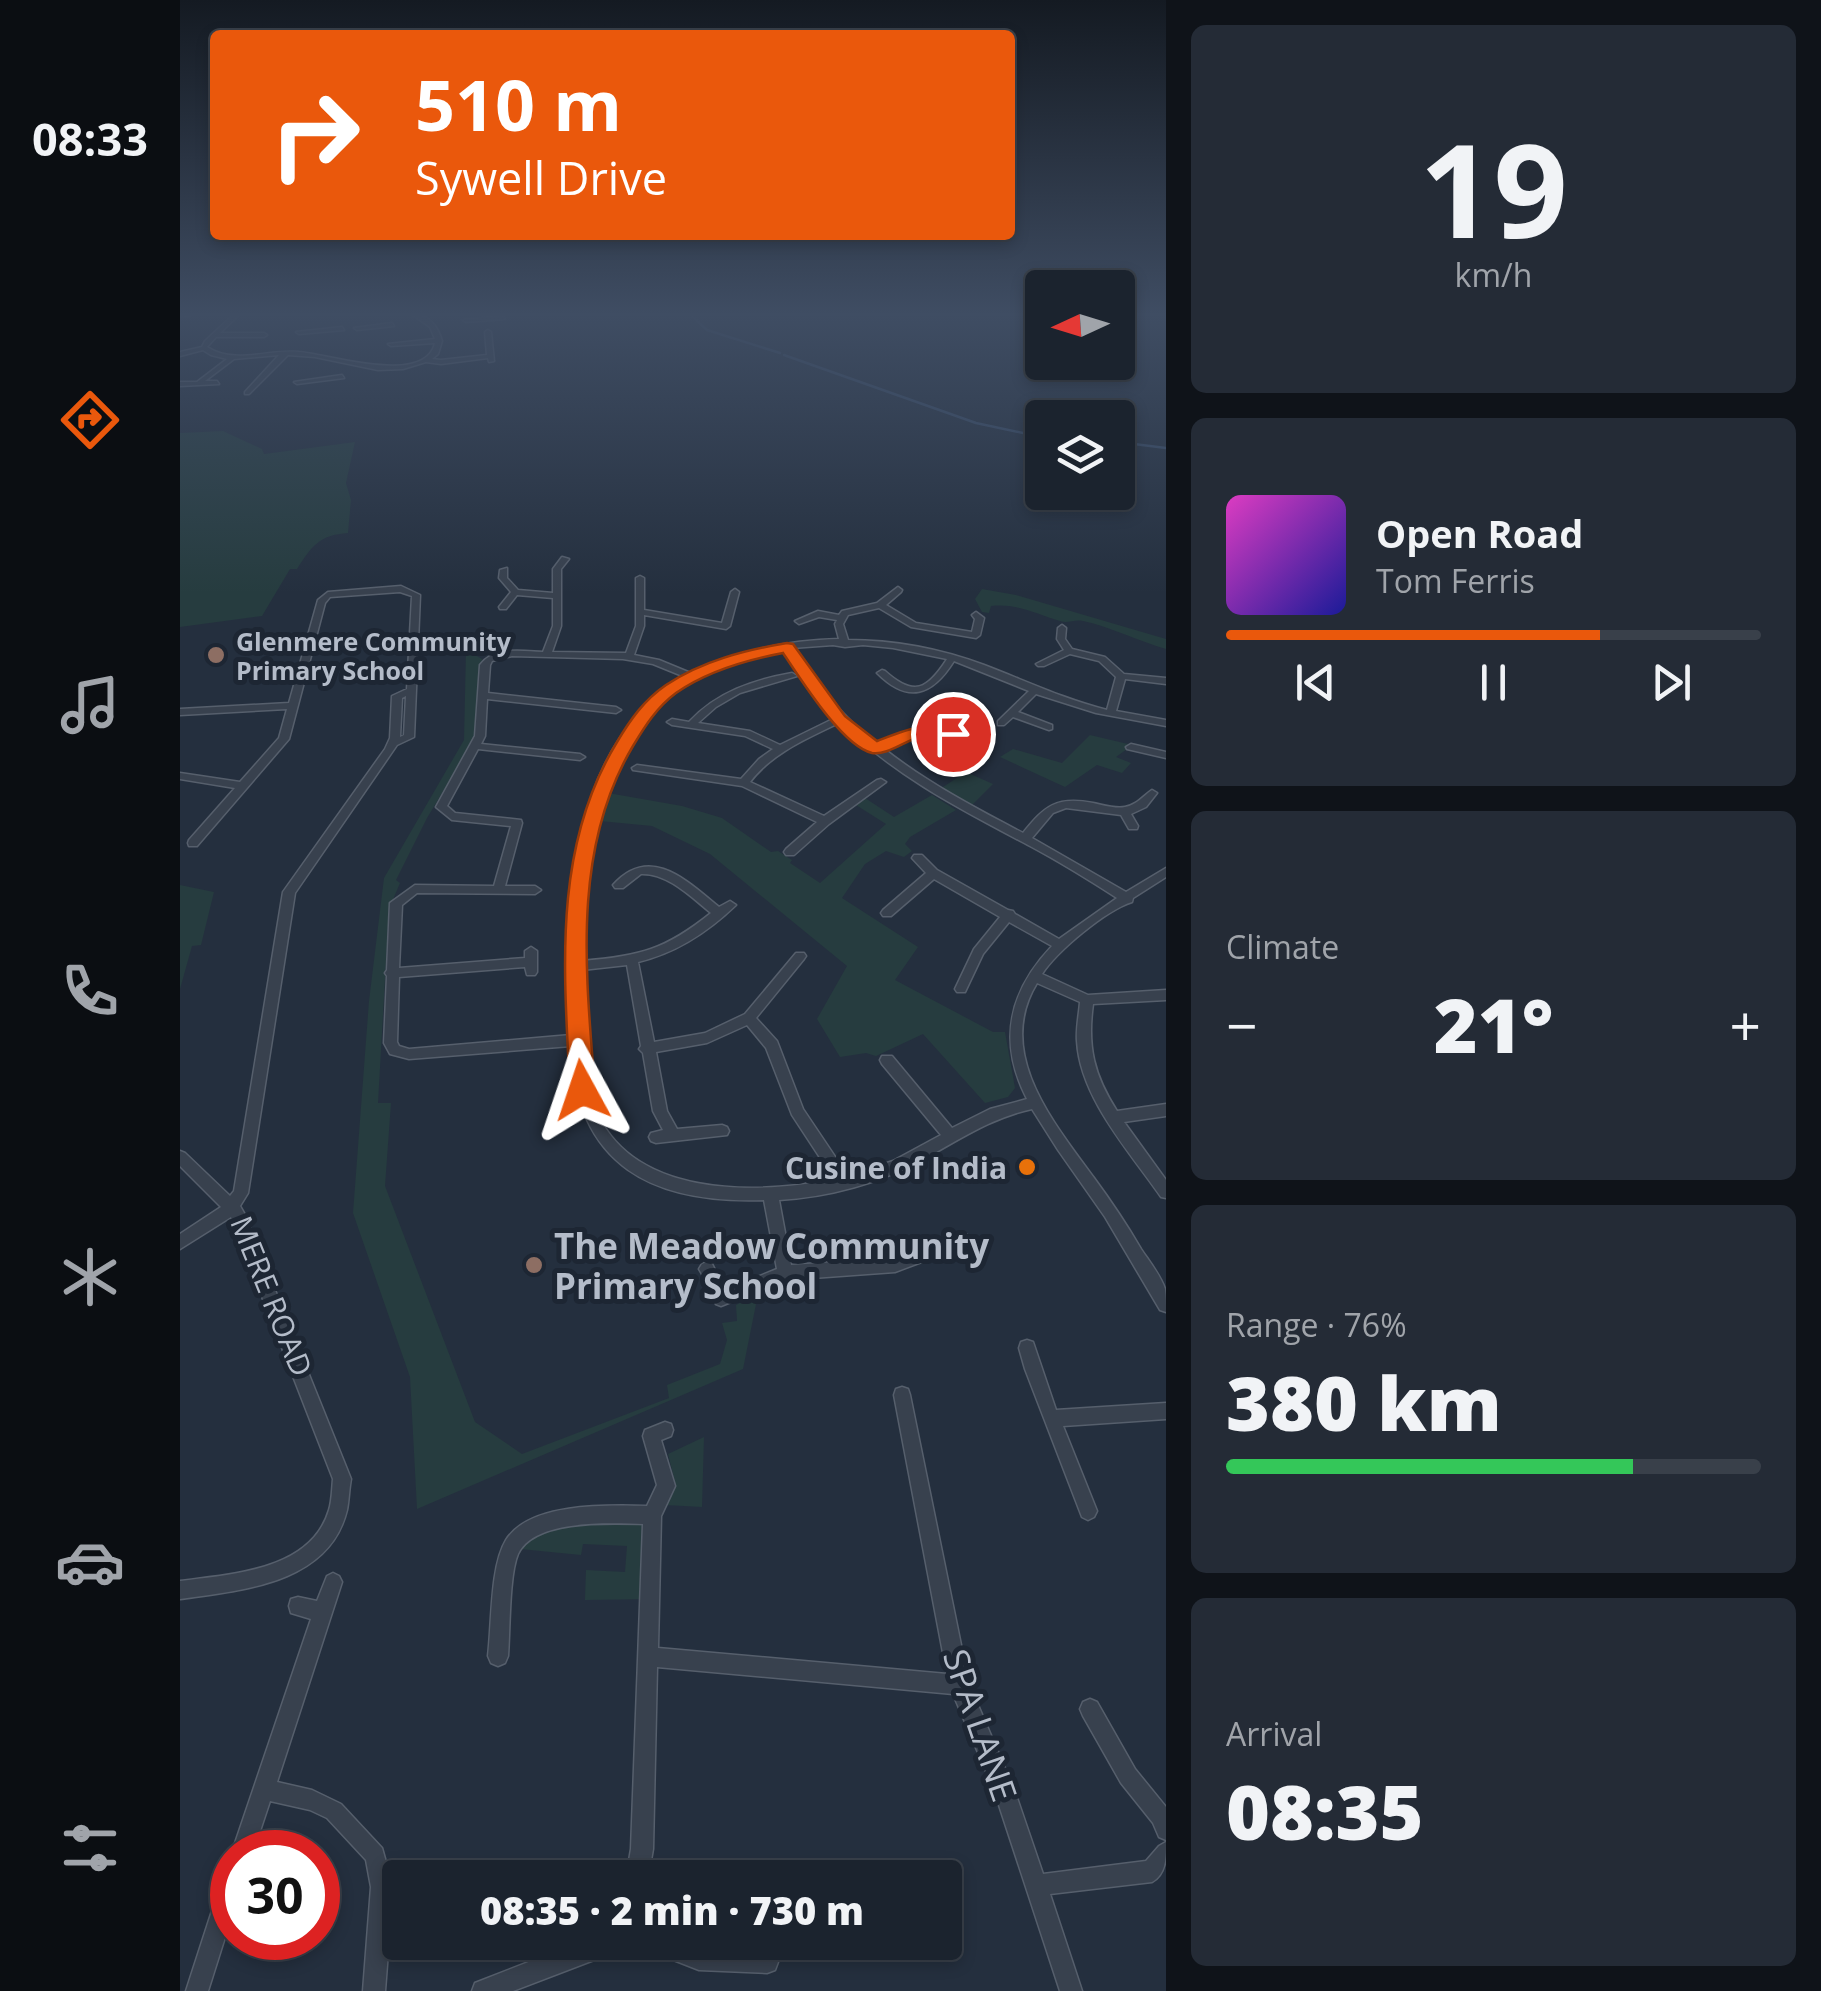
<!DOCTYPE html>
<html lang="en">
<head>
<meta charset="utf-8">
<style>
  :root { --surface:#1b232e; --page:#242b36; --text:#f1f3f6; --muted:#a0a4aa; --line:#39404a; --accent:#ea580c }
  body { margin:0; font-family:"Open Sans",sans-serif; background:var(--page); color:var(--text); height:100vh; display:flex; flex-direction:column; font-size:38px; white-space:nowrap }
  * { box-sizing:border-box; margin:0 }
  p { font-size:32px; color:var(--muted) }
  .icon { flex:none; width:55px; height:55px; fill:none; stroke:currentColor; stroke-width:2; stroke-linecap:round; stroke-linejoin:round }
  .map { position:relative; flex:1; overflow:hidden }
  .drawer { display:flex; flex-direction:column; gap:25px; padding:25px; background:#0f1319; width:655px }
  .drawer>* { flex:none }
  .banner { position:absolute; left:30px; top:30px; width:805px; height:210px; border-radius:10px; box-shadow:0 5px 15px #0003,0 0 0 2px var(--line); background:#ea580c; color:#fff; overflow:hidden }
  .needle { width:65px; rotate:266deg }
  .fabs { position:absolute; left:845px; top:270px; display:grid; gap:20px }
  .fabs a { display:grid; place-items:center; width:110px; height:110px; border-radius:10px; background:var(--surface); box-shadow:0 5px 15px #0003,0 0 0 2px var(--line); font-size:50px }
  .speed { position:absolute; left:30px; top:1830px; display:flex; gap:20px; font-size:50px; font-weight:700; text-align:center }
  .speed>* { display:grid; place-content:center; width:130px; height:130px; border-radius:50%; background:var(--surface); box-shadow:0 5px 15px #0003,0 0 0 2px var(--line); line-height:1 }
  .speed .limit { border:15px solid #d22; background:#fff; color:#111 }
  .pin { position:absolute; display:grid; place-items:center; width:85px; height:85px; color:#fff; margin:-42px; border:5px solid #fff; border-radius:50%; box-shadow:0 2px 10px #0007 }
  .me { position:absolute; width:110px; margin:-55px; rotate:355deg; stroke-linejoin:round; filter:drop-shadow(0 0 8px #0008) }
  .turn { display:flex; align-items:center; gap:35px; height:210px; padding:0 40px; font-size:45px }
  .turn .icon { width:130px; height:130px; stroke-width:2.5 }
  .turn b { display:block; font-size:70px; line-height:85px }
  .big { font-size:75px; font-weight:800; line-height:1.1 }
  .drawer .widget { flex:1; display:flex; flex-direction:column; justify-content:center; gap:15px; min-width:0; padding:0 35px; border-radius:15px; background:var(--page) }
  .drawer .dial { align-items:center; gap:0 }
  .dial b { font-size:130px; line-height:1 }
  .song { display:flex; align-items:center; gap:30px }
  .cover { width:120px; height:120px; border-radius:15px; background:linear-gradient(135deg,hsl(310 70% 55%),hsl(240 70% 35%)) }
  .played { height:10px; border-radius:5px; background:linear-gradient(90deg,var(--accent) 70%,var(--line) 70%) }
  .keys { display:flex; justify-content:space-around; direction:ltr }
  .heat { display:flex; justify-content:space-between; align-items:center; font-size:55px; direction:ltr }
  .charge { height:15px; border-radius:8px; background:linear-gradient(90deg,#34c759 76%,var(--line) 0) }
  .trip { position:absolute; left:202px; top:1860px; width:580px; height:100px; border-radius:10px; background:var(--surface); box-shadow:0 5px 15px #0003,0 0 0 2px var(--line); font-weight:800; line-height:100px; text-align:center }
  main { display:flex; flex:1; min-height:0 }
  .menu { display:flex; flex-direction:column; width:180px; justify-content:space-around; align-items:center; background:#0b0e12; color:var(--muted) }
  .menu .icon { width:70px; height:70px }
  .menu .current { color:var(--accent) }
  .menu b { font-size:45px; color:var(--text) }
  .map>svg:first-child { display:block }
  .green { fill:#263c3f }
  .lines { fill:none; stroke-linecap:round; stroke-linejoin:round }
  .stream { stroke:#394c67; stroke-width:2.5 }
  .minor-casing { stroke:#565f6c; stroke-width:3 }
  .minor { fill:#38414e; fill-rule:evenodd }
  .route { fill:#ea580c; stroke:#983908; stroke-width:2.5 }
  .education-dot { fill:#8d6e63; stroke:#1d2633; stroke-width:4 }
  .food-dot { fill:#e8710a; stroke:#1d2633; stroke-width:4 }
  .labels { text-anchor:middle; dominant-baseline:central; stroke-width:10; stroke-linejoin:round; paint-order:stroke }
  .far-poi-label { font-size:25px; font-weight:bold; fill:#b4bcc9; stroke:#1d2633; text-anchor:start }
  .poi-label { font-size:30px; font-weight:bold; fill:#b4bcc9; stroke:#1d2633; text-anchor:end }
  .street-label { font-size:30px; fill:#b4bcc9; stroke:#1d2633 }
  .near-poi-label { font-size:35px; font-weight:bold; fill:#b4bcc9; stroke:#1d2633; text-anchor:start }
  .near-street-label { font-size:35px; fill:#b4bcc9; stroke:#1d2633 }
</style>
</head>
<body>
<main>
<nav class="menu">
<b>08:33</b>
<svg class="icon current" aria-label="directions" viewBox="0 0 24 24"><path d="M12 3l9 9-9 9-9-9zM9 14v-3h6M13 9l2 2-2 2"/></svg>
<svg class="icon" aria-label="music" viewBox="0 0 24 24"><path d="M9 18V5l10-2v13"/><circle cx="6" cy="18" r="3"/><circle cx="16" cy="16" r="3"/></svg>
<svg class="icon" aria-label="phone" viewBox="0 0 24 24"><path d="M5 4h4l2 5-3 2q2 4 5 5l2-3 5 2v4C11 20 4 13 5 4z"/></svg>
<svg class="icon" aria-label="climate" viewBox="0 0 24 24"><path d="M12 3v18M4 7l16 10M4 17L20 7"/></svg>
<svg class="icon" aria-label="car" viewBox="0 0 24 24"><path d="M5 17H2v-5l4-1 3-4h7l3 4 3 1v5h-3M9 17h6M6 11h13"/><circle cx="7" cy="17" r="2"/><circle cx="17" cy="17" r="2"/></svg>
<svg class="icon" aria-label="filters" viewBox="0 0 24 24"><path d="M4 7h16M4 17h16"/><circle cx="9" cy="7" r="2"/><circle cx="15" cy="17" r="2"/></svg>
</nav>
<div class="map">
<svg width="986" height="1991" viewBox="0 0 986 1991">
  <rect width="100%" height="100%" fill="#242f3e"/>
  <g class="green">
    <path d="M43 431 82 449 84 454 175 442 166 483 171 500 168 533C139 535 132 546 117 569H110L82 616 0 627V433Z"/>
    <path d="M802 589 836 595 986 639V649C958 641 931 627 903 621 894 619 888 624 880 621 857 614 837 603 811 606L809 613 802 612 795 599Z"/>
    <polygon points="286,650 302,659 298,734 247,818 216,880 220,883 209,909 198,1103 211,1103 205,1186 295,1422 342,1454 489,1398 487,1385 540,1364 547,1340 542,1323 557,1321 556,1305 578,1294 563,1369 237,1509 230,1377 173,1213 189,1001 204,878 284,740"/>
    <polygon points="910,735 948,744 947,749 936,757 951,763 942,773 917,765 885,787 820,757 833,749 882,763"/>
    <polygon points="786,772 813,784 790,807 760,789"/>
    <polygon points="428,793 502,806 542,818 591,852 598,851 612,860 610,863 640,883 706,824 676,805 685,798 714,817 752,795 776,810 730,837 725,844 732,851 724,857 706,851 685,864 662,898 738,947 715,980 813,1032 825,1032 835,1088 828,1097 805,1103 743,1034 696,1056 686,1053 660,1057 637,1019 667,966 530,854 472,826 420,821"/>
    <polygon points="0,885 34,892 21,945 12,946 0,989"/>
    <polygon points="524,1437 522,1507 485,1505 495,1482 488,1454"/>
    <polygon points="472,1515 471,1599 405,1600 406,1570 445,1572 447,1546 403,1544 401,1555 330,1548 383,1518"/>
  </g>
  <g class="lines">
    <g class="stream">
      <polyline points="511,315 527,330 600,353"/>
      <polyline points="604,355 796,423 862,437"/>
      <polyline points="938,442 986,448"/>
    </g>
    <defs>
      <g id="minor">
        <polygon points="0,315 11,315 0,317"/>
        <path d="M53 315H59L40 333H84L87 335 84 337H36L27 347C55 365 88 349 119 352 148 354 245 387 255 343L211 346 208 344 255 339 250 327 233 315C249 314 258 327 262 341L258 354 252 359 261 360 307 355 305 332 308 330 311 332 314 361 309 362 308 358 261 364 246 362 223 369 198 370 135 357 108 355 69 394H65V392L99 355 54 359 25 381H37L39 384 0 386V382H17L47 359 31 355 23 350 0 356V352L22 347 25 341Z"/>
        <polygon points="323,316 325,319 286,322 283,320"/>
        <polygon points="212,323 214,326 177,330 174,328"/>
        <polygon points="162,327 164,330 119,334 116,332"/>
        <polygon points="162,375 164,378 117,384 114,382"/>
        <path d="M382 557 389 559 381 569V626L372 652 446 653 456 626V578L460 576 464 578V610L542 623 551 592 555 589 559 592 550 626 546 629 464 615V626L454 655 479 660 513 674C558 651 608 640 659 639L655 624 657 620 639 617 619 624 615 621 638 611 659 615 662 611 697 603 718 587 722 590 721 592 706 605 736 623 792 632 795 619 792 615 796 612 804 618 800 635 796 638 731 627 699 608 668 615 663 624 668 640C714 640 761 649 804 665 846 681 884 699 927 710L936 677 919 661 890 654 864 666H858L856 664 884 650 877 639 878 628 882 625 886 628 885 639 892 649 925 657 944 674 986 678V684L945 679 936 711 986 720V726L916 713 856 694 838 712 872 725V729L869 730 833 717 824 725H818V721L849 691 774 661C752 696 728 704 697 673L702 670 705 671C734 697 747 690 767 659L713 648 683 645 665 647 653 645 612 648C637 684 662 717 697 744 735 729 757 722 795 743L803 739 807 740V744L795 750 777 741 756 735 736 736 703 748C746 782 795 808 843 833 865 806 876 796 913 803 923 805 935 809 945 807 957 805 963 796 972 790L977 793 966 807 951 814 958 826 957 829H949L941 815 886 808 873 813 852 838 946 892 986 868V877L953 898 952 902C926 910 877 951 862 974L908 995 986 990V1000L913 1004C907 1047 914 1075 937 1111L986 1104V1116L944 1122 986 1180V1198L981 1197C950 1152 900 1098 897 1041 896 1028 899 1015 900 1002L857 983C814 1053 874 1123 914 1178 931 1201 947 1225 961 1249 969 1261 981 1276 985 1289 986 1296 986 1305 986 1312L980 1310 925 1217 878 1150 852 1109C810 1118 778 1141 740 1161 697 1184 648 1197 599 1200L611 1265 715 1258 782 1233 787 1235 789 1240 787 1245 715 1272 605 1280 541 1306 536 1304 522 1274 519 1269 522 1264 527 1262 532 1264 545 1290 597 1269 584 1200C473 1204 396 1166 391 1046L229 1059 210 1054 204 1043 207 976 205 973 207 970 210 903 235 885 314 886 331 826 272 820 256 807 295 736 300 665C314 646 342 651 363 652L373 626V598L337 595 326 609H320L319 607 331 592 319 578 320 570 327 568V578L338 590 373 593V569ZM604 649 637 697 657 717 600 745 570 731 518 723 536 707 560 693 617 676 612 673C573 680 537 692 509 722L492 719 487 722 492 725 565 736 593 749 579 759 561 779 457 765 452 768 453 770 562 786 637 822 606 849 604 852 606 855H614L649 824 706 782 701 779 697 780 644 816 570 782C593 752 628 738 661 722 714 776 784 811 850 846 880 862 909 880 937 898L879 939 835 914 833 911 828 910 757 870 742 855H734L732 858 746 873 703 910 701 913 703 916H711L754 879 820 917 794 949 775 989 777 992H785L803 954 829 922 872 946C829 991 817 1041 847 1099L810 1109 772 1128 712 1056H702L700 1060 702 1064 761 1135 713 1161 668 1176 623 1109 597 1041 576 1018 624 959 626 956 624 953H616L565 1014 525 1033 474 1042 458 962C496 953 528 932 556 905L550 901 539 907C506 880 470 844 433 885L435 888H443L461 874C488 873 511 897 531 913 485 950 460 956 402 961 400 814 436 675 604 649ZM332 656 443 659 473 664 505 677C382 748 388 913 391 1035L229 1049 219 1046 217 1042 219 977 345 967 347 975H355L357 972V951L351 947 345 951V958L219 968 222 905 237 893 355 894 361 890 355 886H325L342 823 341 820 275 813 267 806 298 749 400 760 405 757 400 754 301 744 305 736 307 699 436 713 441 710 436 707 308 693 310 665 312 661ZM447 965 461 1046 459 1049 463 1053 473 1111 483 1130 471 1133 469 1137 471 1141 476 1143 547 1135 549 1131 547 1127 542 1125 497 1129 487 1111 476 1052 527 1043 567 1025 586 1048 612 1115 654 1179C576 1195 451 1198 415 1108 400 1070 402 1011 402 970Z"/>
        <path d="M221 586 240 595 234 737 217 745 115 893 68 1193 60 1206 64 1213 171 1479C169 1489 169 1500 167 1510 149 1584 62 1590 0 1599V1581C51 1574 131 1571 149 1510 152 1501 152 1489 153 1479L51 1217 0 1249V1234L41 1207 0 1166V1151L5 1153 50 1196 54 1191 103 892 205 749 210 738 212 696 227 689 232 596 220 592 150 597 145 603 109 739 17 846H9L8 843 9 840 55 788 0 779V773L60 782 99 738 107 709 0 715V709L109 703 138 600 148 592ZM226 696 224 735 220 737 222 698Z"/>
        <polygon points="951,744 986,752 986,758 947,749 946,747"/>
        <polygon points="847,1340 853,1342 876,1410 986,1403 986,1419 883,1426 917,1511 914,1517 908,1520 902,1517 845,1369 839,1348 841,1342"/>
        <path d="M722 1387 728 1389 730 1395 789 1684 834 1789 863 1874 966 1861 979 1846 986 1842C986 1859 986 1874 972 1882L870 1894 902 1991H880L814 1790 773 1694 477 1667 473 1849 468 1878H446L451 1849 463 1524C430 1523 354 1519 338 1554 329 1575 330 1631 328 1656L325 1663 318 1666 311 1663 308 1656C312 1624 310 1566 326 1540 350 1502 428 1505 467 1506L477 1485 463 1436 465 1430 485 1422 491 1424 493 1430 491 1436 481 1440 495 1486 481 1516 478 1648 767 1674 714 1395 716 1389Z"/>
        <polygon points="153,1573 159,1576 162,1582 97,1782 132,1790 161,1804 202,1848 213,1887 205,1991 183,1991 191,1887 186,1860 147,1818 130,1810 90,1801 73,1852 52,1852 131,1619 111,1613 109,1606 111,1599 118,1597 137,1601 147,1576"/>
        <polygon points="910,1699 917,1702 955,1769 986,1807 986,1840 979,1837 973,1823 941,1783 903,1716 900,1709 903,1702"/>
        <polygon points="52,1872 52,1915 28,1991 6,1991 41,1883 44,1875"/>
        <polygon points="400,1942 428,1942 425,1950 414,1960 333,1991 292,1991 295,1983"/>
        <polygon points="465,1942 505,1942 519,1948 587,1951 595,1954 598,1962 595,1970 587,1973 519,1970 468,1950"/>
      </g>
    </defs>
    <use href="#minor" class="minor-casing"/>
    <use href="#minor" class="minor"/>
  </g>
  <linearGradient id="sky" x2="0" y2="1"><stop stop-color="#141a22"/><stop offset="0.53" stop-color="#3f4d63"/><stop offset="1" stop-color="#3f4d63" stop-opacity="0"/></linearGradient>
  <rect width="986" height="593" fill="url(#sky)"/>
  <path class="route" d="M607 643 613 644 665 716 697 741C723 731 756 716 782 734 770 743 759 735 744 736 728 738 708 756 692 753 662 746 620 678 603 653 566 660 526 672 496 693 477 707 465 726 453 746 391 850 406 974 415 1090L411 1097H394L390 1090C384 971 372 848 437 742 450 720 464 700 486 685 522 661 565 650 607 643Z"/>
  <g class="education-dot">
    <circle cx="36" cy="655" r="10"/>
    <circle cx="354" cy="1265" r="10"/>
  </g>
  <circle class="food-dot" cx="847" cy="1167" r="10"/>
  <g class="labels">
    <g class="far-poi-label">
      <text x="56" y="641">Glenmere Community<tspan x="56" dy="29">Primary School</tspan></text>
    </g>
    <g class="poi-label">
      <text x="827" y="1167">Cusine of India</text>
    </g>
    <g class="street-label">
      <text transform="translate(92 1296) rotate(68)">MERE ROAD</text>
    </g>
    <g class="near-poi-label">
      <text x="374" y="1245">The Meadow Community<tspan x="374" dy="40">Primary School</tspan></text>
    </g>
    <g class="near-street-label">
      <text transform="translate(801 1725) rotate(71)">SPA LANE</text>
    </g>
  </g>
</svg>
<div class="fabs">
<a><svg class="needle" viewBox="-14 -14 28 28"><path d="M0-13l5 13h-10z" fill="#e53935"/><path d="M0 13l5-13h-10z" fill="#a0a4aa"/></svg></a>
<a><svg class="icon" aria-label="layers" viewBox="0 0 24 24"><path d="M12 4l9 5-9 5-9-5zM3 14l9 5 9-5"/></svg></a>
</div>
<div class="speed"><div class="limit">30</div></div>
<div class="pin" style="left:773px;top:734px;background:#d93025"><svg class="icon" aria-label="arrive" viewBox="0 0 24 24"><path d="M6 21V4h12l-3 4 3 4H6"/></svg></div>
<svg class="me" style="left:402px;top:1090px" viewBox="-20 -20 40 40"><path d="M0-17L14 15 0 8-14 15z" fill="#ea580c" stroke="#fff" stroke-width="4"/></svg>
<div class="trip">08:35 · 2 min · 730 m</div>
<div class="banner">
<div class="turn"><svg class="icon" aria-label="right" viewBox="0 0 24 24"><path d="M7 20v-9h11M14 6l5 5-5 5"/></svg><div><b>510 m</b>Sywell Drive</div></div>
</div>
</div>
<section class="drawer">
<div class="widget dial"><b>19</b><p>km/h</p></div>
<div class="widget">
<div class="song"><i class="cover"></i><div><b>Open Road</b><p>Tom Ferris</p></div></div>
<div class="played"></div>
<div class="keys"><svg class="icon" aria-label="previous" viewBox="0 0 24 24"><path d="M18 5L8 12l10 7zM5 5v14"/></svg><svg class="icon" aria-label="pause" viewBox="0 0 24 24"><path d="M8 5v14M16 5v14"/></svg><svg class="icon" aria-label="next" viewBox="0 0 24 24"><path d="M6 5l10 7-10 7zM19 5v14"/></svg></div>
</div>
<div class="widget"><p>Climate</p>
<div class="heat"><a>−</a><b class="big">21°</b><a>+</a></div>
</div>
<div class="widget"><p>Range · 76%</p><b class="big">380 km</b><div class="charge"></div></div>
<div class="widget"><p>Arrival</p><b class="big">08:35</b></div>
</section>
</main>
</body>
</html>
